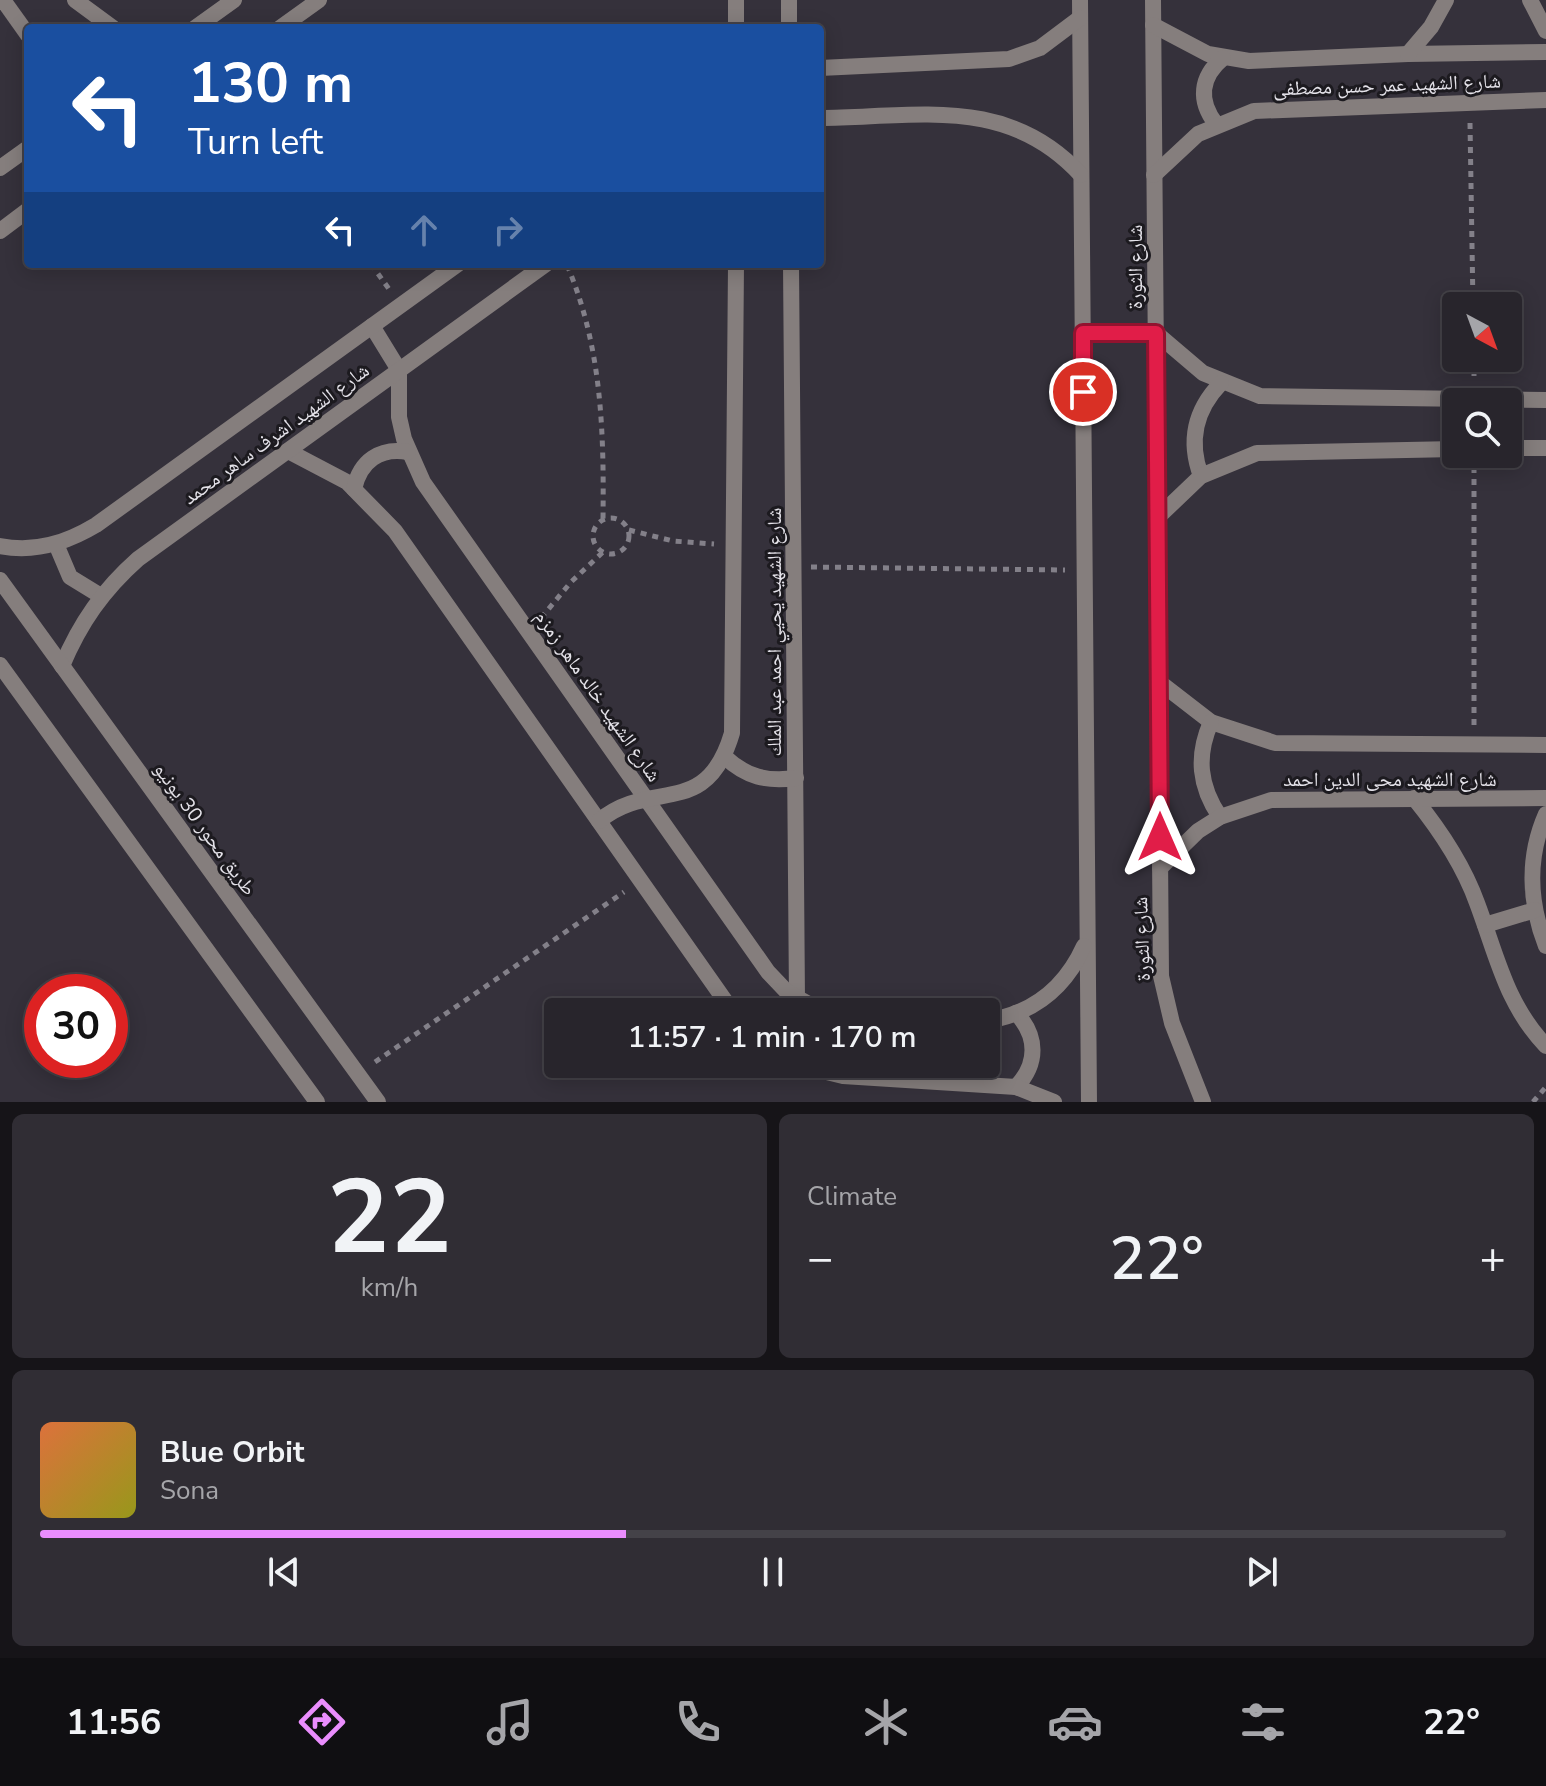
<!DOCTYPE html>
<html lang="en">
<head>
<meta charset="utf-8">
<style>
  :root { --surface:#28252c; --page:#302d34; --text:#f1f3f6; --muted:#a5a5a9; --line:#444248; --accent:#ea8dfd }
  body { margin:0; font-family:"Nunito Sans","Noto Naskh Arabic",sans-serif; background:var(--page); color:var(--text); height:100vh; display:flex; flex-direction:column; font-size:30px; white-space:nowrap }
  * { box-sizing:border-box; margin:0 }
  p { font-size:26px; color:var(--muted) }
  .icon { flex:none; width:44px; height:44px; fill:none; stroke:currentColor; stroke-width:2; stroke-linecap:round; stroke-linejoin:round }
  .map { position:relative; height:1102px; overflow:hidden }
  .panel { display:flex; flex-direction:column; gap:12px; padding:12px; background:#161418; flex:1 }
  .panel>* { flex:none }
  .guide { position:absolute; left:24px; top:24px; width:800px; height:244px; border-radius:8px; box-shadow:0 4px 20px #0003,0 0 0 2px var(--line); background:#1a4fa0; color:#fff; overflow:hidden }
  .needle { width:52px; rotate:139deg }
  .fabs { position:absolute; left:1442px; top:292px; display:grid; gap:16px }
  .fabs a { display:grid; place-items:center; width:80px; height:80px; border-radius:8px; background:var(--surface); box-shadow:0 4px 20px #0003,0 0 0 2px var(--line); font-size:40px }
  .speed { position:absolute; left:24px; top:974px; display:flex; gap:16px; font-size:40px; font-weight:700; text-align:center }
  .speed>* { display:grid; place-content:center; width:104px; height:104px; border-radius:50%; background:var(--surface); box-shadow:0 4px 20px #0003,0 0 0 2px var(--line); line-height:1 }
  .speed .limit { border:12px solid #d22; background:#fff; color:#111 }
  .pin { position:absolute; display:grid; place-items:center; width:68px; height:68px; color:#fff; margin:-34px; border:4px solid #fff; border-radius:50%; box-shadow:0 2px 8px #0007 }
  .me { position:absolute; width:88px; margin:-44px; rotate:0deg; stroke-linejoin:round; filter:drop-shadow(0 0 6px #0008) }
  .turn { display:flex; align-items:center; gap:28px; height:168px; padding:0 32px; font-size:36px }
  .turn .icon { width:104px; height:104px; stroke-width:2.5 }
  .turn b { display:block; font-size:56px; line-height:68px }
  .lanes { display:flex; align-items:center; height:76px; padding:0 32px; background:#0003; justify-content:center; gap:40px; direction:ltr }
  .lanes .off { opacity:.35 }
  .big { font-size:60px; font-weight:600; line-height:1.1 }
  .panel .tile { flex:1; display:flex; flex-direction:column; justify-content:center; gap:12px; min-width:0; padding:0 28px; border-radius:12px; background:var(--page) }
  .panel .dial { align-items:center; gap:0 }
  .dial b { font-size:104px; line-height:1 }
  .song { display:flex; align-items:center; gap:24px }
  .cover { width:96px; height:96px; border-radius:12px; background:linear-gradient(135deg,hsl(20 70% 55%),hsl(60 70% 35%)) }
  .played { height:8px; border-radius:4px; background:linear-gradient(90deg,var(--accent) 40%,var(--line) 40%) }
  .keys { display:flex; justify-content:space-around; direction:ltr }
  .heat { display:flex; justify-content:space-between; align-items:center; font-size:44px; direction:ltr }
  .panel .tiles { flex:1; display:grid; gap:12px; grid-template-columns:1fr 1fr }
  .tile:last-child { grid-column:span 2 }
  .trip { position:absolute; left:544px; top:998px; width:456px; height:80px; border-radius:8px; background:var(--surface); box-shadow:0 4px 20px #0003,0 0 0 2px var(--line); font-weight:600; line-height:80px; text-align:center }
  .dock { display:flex; height:128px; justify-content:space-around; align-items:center; background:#100f12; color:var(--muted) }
  .dock .icon { width:56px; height:56px }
  .dock .current { color:var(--accent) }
  .dock b { font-size:36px; color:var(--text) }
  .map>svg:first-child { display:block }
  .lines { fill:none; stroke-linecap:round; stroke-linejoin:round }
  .path { stroke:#838089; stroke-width:5; stroke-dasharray:6 6; stroke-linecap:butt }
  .minor { stroke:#857e7d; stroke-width:16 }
  .tertiary { stroke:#857e7d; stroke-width:16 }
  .route-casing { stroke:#92132f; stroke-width:20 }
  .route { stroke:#e11d48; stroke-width:14 }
  .labels { text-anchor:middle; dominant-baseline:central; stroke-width:6; stroke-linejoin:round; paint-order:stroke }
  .street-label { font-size:20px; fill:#e4e2e9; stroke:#1c1a1f }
</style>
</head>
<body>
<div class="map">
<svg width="1546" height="1102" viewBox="0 0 1546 1102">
  <rect width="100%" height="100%" fill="#35313b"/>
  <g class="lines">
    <g class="path">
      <polyline points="1470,123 1473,306"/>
      <polyline points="371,264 389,289"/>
      <path d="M567 265C602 347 604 432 603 519"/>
      <polyline points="1474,358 1474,378"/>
      <circle cx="611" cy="536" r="18"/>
      <polyline points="629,530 673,541 714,544"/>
      <polyline points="811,567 1065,570"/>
      <polyline points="541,618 571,582 603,552"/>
      <polyline points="1474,725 1474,459"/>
      <polyline points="375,1062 624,892"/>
      <polyline points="1533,1102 1546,1087"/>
    </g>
    <g class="minor">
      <polyline points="3,0 28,35"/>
      <polyline points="75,0 113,28"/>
      <polyline points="736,0 736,28"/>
      <polyline points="789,0 789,28"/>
      <polyline points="1080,0 1089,1102"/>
      <polyline points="1153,0 1161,976 1172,1023 1203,1102"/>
      <polyline points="1530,0 1546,31"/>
      <polyline points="1153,25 1208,54 1249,61 1408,54 1546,52"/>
      <polyline points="195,28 234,0"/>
      <polyline points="280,28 319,0"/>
      <polyline points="1408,54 1431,27 1446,0"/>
      <polyline points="820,68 1009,59 1040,48 1080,18"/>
      <path d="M820 118C918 117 1008 95 1081 175"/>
      <path d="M1216 124C1198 101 1200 77 1223 58"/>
      <polyline points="0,168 28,148"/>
      <polyline points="1154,175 1198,134 1254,111 1546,100"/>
      <polyline points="0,231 28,210"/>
      <polyline points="791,264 797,1000 794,1012"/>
      <polyline points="372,326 399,370 399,417 404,439 423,482 768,972 787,992 823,1012"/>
      <polyline points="1083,333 1156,333 1203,373 1260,396 1546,400"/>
      <polyline points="1508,448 1546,448"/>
      <polyline points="288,451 347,482 395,531 733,1012"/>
      <path d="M1201 476C1188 441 1195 410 1221 383"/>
      <path d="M354 489C360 461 380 447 408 452"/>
      <polyline points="1157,518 1201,476 1257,453 1456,449"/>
      <polyline points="56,544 70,577 101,596"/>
      <path d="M0 546C35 553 66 543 96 525L458 264"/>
      <path d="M62 666C80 623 103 590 138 559L546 264"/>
      <polyline points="1158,681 1211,722 1275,743 1546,745"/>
      <path d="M1211 722C1196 756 1199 786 1220 817"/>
      <path d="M725 757C746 777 767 782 796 778"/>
      <path d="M1414 798C1440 830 1463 864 1477 903 1497 956 1506 1004 1546 1046"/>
      <path d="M1546 814C1527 857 1529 903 1546 946"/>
      <path d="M599 821C652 777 706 821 732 733L736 264"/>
      <polyline points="1160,868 1198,831 1220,817 1271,800 1546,798"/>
      <polyline points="1485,925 1535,910"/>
      <path d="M1016 1013C1038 1036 1038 1064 1016 1087"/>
      <path d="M986 1021C1032 1014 1065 988 1084 946"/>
      <polyline points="794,1064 843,1076 1016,1087 1054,1102"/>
    </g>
    <g class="tertiary">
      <polyline points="0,580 378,1102"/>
      <polyline points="0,665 317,1102"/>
    </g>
  </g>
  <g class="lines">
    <defs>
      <polyline id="route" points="1083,392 1083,333 1156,333 1160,837"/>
    </defs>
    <use href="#route" class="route-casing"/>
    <use href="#route" class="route"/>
  </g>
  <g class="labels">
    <g class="street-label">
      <text transform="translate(1387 85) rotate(-2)">شارع الشهيد عمر حسن مصطفى</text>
      <text transform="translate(1135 267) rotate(-90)">شارع الثورة</text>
      <text transform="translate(276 434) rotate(-36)">شارع الشهيد اشرف ساهر محمد</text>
      <text transform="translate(774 632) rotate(-90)">شارع الشهيد يحيي احمد عبد الملك</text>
      <text transform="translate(598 696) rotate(55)">شارع الشهيد خالد ماهر زمزم</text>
      <text x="1390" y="779">شارع الشهيد محى الدين احمد</text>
      <text transform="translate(205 829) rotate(54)">طريق محور 30 يونيو</text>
      <text transform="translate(1142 939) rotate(-92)">شارع الثورة</text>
    </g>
  </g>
</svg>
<div class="fabs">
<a><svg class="needle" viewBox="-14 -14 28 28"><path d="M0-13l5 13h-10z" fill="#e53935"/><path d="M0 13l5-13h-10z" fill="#a5a5a9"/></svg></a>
<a><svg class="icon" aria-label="search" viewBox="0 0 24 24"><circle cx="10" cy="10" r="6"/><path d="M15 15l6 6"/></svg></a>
</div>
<div class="speed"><div class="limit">30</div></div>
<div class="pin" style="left:1083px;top:392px;background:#d93025"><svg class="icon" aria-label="arrive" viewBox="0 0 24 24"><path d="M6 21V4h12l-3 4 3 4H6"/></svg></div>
<svg class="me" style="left:1160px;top:837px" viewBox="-20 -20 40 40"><path d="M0-17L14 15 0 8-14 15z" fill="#e11d48" stroke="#fff" stroke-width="4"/></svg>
<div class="trip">11:57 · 1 min · 170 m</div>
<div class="guide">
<div class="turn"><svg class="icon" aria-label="left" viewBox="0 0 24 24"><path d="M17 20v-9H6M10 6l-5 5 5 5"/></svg><div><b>130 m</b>Turn left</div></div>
<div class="lanes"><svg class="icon" aria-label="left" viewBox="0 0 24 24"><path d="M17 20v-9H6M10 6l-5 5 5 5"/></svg><svg class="icon off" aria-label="ahead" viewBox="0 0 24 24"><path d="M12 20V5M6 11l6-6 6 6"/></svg><svg class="icon off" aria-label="right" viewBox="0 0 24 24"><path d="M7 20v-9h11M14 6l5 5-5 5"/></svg></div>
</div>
</div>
<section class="panel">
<div class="tiles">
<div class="tile dial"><b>22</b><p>km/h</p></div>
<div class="tile"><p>Climate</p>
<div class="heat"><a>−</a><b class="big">22°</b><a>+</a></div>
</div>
<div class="tile">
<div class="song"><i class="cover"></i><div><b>Blue Orbit</b><p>Sona</p></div></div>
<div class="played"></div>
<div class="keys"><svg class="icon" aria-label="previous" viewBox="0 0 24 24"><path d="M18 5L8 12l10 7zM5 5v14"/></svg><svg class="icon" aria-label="pause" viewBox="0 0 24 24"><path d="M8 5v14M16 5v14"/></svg><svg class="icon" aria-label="next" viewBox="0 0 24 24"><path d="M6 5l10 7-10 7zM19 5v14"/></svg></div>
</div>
</div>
</section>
<nav class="dock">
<b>11:56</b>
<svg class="icon current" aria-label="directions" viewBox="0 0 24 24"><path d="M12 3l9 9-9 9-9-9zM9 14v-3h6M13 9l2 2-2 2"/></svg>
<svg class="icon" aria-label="music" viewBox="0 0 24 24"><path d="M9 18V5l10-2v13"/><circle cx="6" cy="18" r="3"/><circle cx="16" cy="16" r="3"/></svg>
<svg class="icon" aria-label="phone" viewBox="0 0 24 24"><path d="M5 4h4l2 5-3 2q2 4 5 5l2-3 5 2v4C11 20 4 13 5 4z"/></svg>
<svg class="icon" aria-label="climate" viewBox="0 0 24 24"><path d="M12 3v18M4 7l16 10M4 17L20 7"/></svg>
<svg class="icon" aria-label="car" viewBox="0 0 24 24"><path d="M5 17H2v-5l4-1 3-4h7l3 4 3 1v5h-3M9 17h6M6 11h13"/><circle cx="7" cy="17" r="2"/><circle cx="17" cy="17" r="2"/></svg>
<svg class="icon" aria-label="filters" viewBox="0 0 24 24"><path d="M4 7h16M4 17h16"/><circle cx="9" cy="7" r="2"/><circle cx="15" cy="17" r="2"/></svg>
<b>22°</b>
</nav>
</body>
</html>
